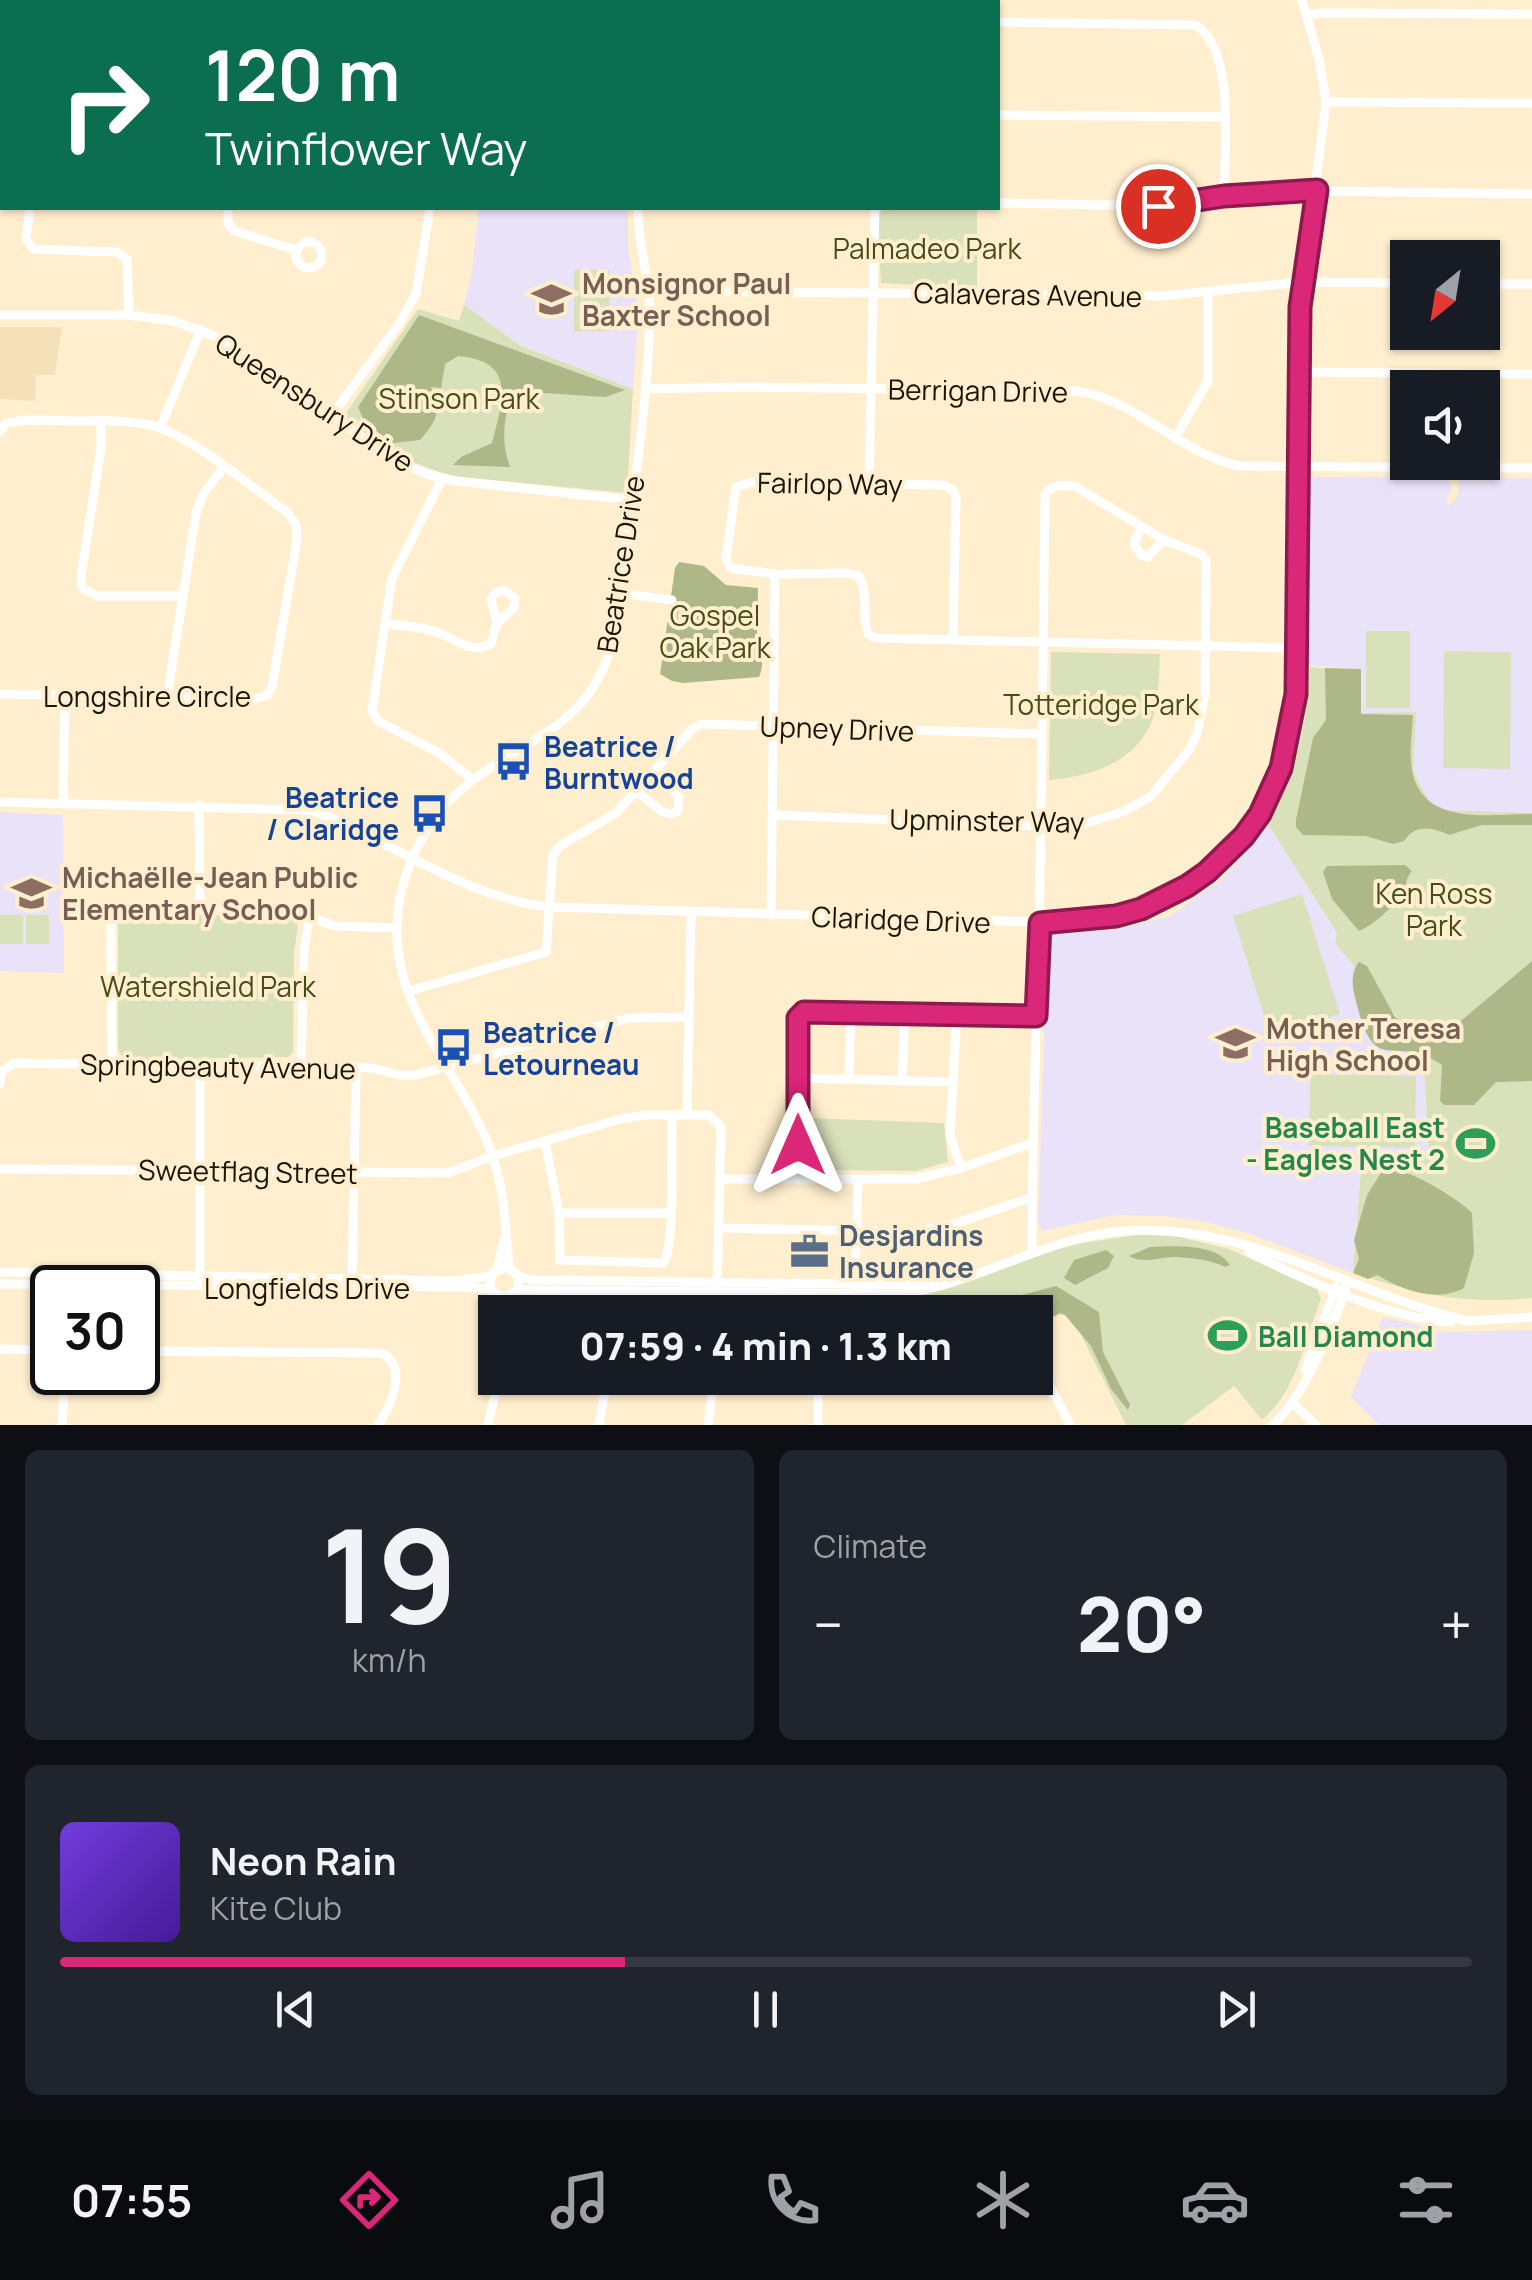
<!DOCTYPE html>
<html lang="en">
<head>
<meta charset="utf-8">
<style>
  :root { --surface:#171b24; --page:#20242c; --text:#f1f3f6; --muted:#9ea1a6; --line:#363941; --accent:#db2777 }
  body { margin:0; font-family:Manrope,sans-serif; background:var(--page); color:var(--text); height:100vh; display:flex; flex-direction:column; font-size:38px; white-space:nowrap }
  * { box-sizing:border-box; margin:0 }
  p { font-size:32px; color:var(--muted) }
  .icon { flex:none; width:55px; height:55px; fill:none; stroke:currentColor; stroke-width:2; stroke-linecap:round; stroke-linejoin:round }
  .map { position:relative; height:1425px; overflow:hidden }
  .details { display:flex; flex-direction:column; gap:25px; padding:25px; background:#0d0f14; flex:1 }
  .details>* { flex:none }
  .banner { position:absolute; left:0px; top:0px; width:1000px; height:210px; box-shadow:0 2px 8px #0004; background:#0b6e4f; color:#fff; overflow:hidden }
  .needle { width:65px; rotate:210deg }
  .tools { position:absolute; left:1390px; top:240px; display:grid; gap:20px }
  .tools a { display:grid; place-items:center; width:110px; height:110px; border-radius:0px; background:var(--surface); box-shadow:0 2px 8px #0004; font-size:50px }
  .speed { position:absolute; left:30px; top:1265px; display:flex; gap:20px; font-size:50px; font-weight:700; text-align:center }
  .speed>* { display:grid; place-content:center; width:130px; height:130px; border-radius:50%; background:var(--surface); box-shadow:0 2px 8px #0004; line-height:1 }
  .speed .limit { border:5px solid #111; border-radius:15px; background:#fff; color:#111 }
  .pin { position:absolute; display:grid; place-items:center; width:85px; height:85px; color:#fff; margin:-42px; border:5px solid #fff; border-radius:50%; box-shadow:0 2px 10px #0007 }
  .me { position:absolute; width:110px; margin:-55px; rotate:0deg; stroke-linejoin:round; filter:drop-shadow(0 0 8px #0008) }
  .turn { display:flex; align-items:center; gap:35px; height:210px; padding:0 40px; font-size:45px }
  .turn .icon { width:130px; height:130px; stroke-width:2.5 }
  .turn b { display:block; font-size:70px; line-height:85px }
  .big { font-size:75px; font-weight:800; line-height:1.1 }
  .details .tile { flex:1; display:flex; flex-direction:column; justify-content:center; gap:15px; min-width:0; padding:0 35px; border-radius:15px; background:var(--page) }
  .details .dial { align-items:center; gap:0 }
  .dial b { font-size:130px; line-height:1 }
  .song { display:flex; align-items:center; gap:30px }
  .cover { width:120px; height:120px; border-radius:15px; background:linear-gradient(135deg,hsl(260 70% 55%),hsl(260 70% 35%)) }
  .played { height:10px; border-radius:5px; background:linear-gradient(90deg,var(--accent) 40%,var(--line) 40%) }
  .keys { display:flex; justify-content:space-around; direction:ltr }
  .heat { display:flex; justify-content:space-between; align-items:center; font-size:55px; direction:ltr }
  .details .tiles { flex:1; display:grid; gap:25px; grid-template-columns:1fr 1fr }
  .tile:last-child { grid-column:span 2 }
  .trip { position:absolute; left:478px; top:1295px; width:575px; height:100px; border-radius:0px; background:var(--surface); box-shadow:0 2px 8px #0004; font-weight:800; line-height:100px; text-align:center }
  .dock { display:flex; height:160px; justify-content:space-around; align-items:center; background:#090b0e; color:var(--muted) }
  .dock .icon { width:70px; height:70px }
  .dock .active { color:var(--accent) }
  .dock b { font-size:45px; color:var(--text) }
  .map>svg:first-child { display:block }
  .built { fill:#f5e1b9 }
  .education { fill:#eae2f8 }
  .green { fill:#d9e1bb }
  .forest { fill:#aeb787 }
  .lines { fill:none; stroke-linecap:round; stroke-linejoin:round }
  .minor { stroke:#fff; stroke-width:9 }
  .route-casing { stroke:#8e194d; stroke-width:25 }
  .route { stroke:#db2777; stroke-width:18 }
  .labels { text-anchor:middle; dominant-baseline:central; stroke-width:8; stroke-linejoin:round; paint-order:stroke }
  .park-label { font-size:28px; fill:#464d17; stroke:#ffefce }
  .education-label { font-size:28px; font-weight:bold; fill:#785e54; stroke:#ffefce; text-anchor:start }
  .street-label { font-size:28px; fill:#1b160a; stroke:#ffefce }
  .transit-label { font-size:28px; font-weight:bold; fill:#164399; stroke:#ffefce; text-anchor:start }
  .leisure-label { font-size:28px; font-weight:bold; fill:#27864d; stroke:#ffefce; text-anchor:end }
  .service-label { font-size:28px; font-weight:bold; fill:#4e5e75; stroke:#ffefce; text-anchor:start }
</style>
</head>
<body>
<div class="map">
<svg width="1532" height="1425" viewBox="0 0 1532 1425">
  <rect width="100%" height="100%" fill="#ffefce"/>
  <polygon class="built" points="0,327 62,327 55,375 36,375 35,401 0,399"/>
  <g class="education">
    <polygon points="479,208 628,208 628,251 639,310 633,389 521,346 464,305 472,270"/>
    <polygon points="1442,476 1448,478 1452,489 1447,497 1448,507 1457,497 1460,477 1532,478 1532,814 1452,813 1437,807 1425,797 1360,714 1361,669 1304,665 1306,484 1314,477"/>
    <polygon points="0,812 63,815 64,973 0,971"/>
    <polygon points="1268,824 1337,933 1423,1048 1429,1156 1362,1155 1353,1273 1247,1233 1206,1222 1164,1216 1116,1215 1042,1231 1038,1222 1047,943 1053,934 1118,929 1170,916 1224,878"/>
    <polygon points="1383,1317 1446,1332 1532,1330 1532,1425 1379,1425 1351,1397"/>
  </g>
  <g class="green">
    <polygon points="885,208 977,209 977,288 881,283 877,215"/>
    <polygon points="574,270 609,270 610,331 574,331"/>
    <polygon points="464,305 521,346 633,389 627,493 450,476 402,458 349,422 346,413 418,309 459,321"/>
    <rect x="1366" y="631" width="44" height="77"/>
    <polygon points="1444,651 1511,652 1510,769 1443,768"/>
    <path d="M1051 652 1160 654C1159 675 1159 698 1153 718 1138 762 1090 777 1049 780Z"/>
    <path d="M1310 667 1358 672 1360 713 1416 712 1413 771 1433 810 1532 813V1298C1461 1305 1420 1294 1353 1273L1362 1155H1429L1423 1048 1335 943 1337 933 1268 824C1298 769 1307 728 1310 667Z"/>
    <polygon points="1302,894 1340,1014 1270,1035 1233,916"/>
    <polygon points="126,913 288,917 296,919 298,926 294,952 293,1052 288,1057 125,1060 118,1050 118,921"/>
    <rect x="0" y="915" width="23" height="29"/>
    <rect x="26" y="915" width="23" height="29"/>
    <polygon points="1310,1074 1416,1076 1415,1148 1309,1146"/>
    <polygon points="808,1118 944,1123 948,1162 916,1171 809,1170 806,1158"/>
    <path d="M1142 1234 1180 1237 1229 1249 1317 1289 1321 1299C1305 1340 1297 1391 1262 1420L1234 1386 1182 1425H1126L1071 1315 862 1308 858 1312H844L838 1306H855L856 1299H902L925 1294 1070 1245Z"/>
  </g>
  <g class="forest">
    <path d="M419 315 625 390 605 397 513 391C504 417 500 440 510 467L453 465 461 457 492 443C503 400 517 361 458 356L445 364 441 388 431 387C442 412 437 420 420 440L393 443 365 423 358 407Z"/>
    <path d="M679 562 704 566 726 585 758 588 757 639C763 649 764 667 759 677L683 683 672 681 660 674 675 568Z"/>
    <path d="M1325 668 1361 669V714L1413 715C1412 733 1409 752 1412 770 1422 827 1490 814 1532 814V825H1482L1449 835C1433 828 1416 823 1404 841L1393 844 1366 836 1303 835 1296 827V820L1313 738 1326 720Z"/>
    <path d="M1405 865 1412 871C1405 879 1407 885 1402 893 1393 907 1374 925 1359 931L1332 899 1323 872 1327 866Z"/>
    <path d="M1532 961V1081L1496 1082 1474 1105H1444L1440 1101 1442 1065C1393 1031 1375 1081 1356 1001 1352 987 1350 973 1359 962L1367 966 1395 1017 1429 1043 1449 1031Z"/>
    <path d="M1389 1169C1410 1169 1457 1198 1472 1213L1474 1253 1464 1288C1436 1303 1403 1290 1377 1275L1368 1279 1353 1273 1359 1259 1354 1240 1367 1195 1381 1173Z"/>
    <path d="M1150 1247C1174 1246 1216 1243 1230 1265L1225 1267C1212 1260 1192 1258 1177 1257 1160 1256 1144 1265 1129 1256Z"/>
    <polygon points="1106,1250 1114,1256 1108,1268 1075,1285 1064,1278 1074,1260"/>
    <polygon points="1056,1286 1099,1312 1103,1352 1130,1405 1128,1410 1111,1389 1091,1346 1065,1315 1060,1313 1053,1317 1035,1316 1035,1312 1003,1312 986,1305 988,1299 1014,1297"/>
  </g>
  <g class="lines">
    <g class="minor">
      <polyline points="147,2 147,0"/>
      <polyline points="377,2 377,0"/>
      <polyline points="467,2 467,0"/>
      <polyline points="557,2 557,0"/>
      <polyline points="654,2 654,0"/>
      <polyline points="749,2 749,0"/>
      <polyline points="876,2 876,0"/>
      <polyline points="966,2 967,0"/>
      <polyline points="1307,15 1321,13 1532,14"/>
      <path d="M998 22 1195 25C1237 49 1224 154 1224 196"/>
      <polyline points="1326,102 1532,103"/>
      <polyline points="998,115 1225,117"/>
      <polyline points="998,203 1159,206 1224,196 1317,191 1532,194"/>
      <polyline points="30,208 26,239 33,249 116,252 127,259 129,315"/>
      <polyline points="228,208 228,223 234,231 296,250"/>
      <circle cx="309" cy="255" r="13"/>
      <polyline points="1482,284 1532,284"/>
      <polyline points="649,291 1161,296 1302,282 1408,283"/>
      <polyline points="0,315 129,315 174,321 224,340 389,456 426,474 456,481 631,500"/>
      <polyline points="1299,372 1532,374"/>
      <path d="M645 389 746 387 1076 391C1136 399 1179 453 1239 466L1532 468"/>
      <polyline points="332,415 398,325 416,294 430,208"/>
      <polyline points="101,421 101,448 81,576 82,588 97,596 182,596"/>
      <polyline points="160,428 201,329"/>
      <path d="M0 432 6 423C28 418 53 421 75 421 103 421 133 419 160 428 199 442 252 488 288 513L296 525 297 540 272 687 267 695 255 699 0 694"/>
      <polyline points="1175,438 1208,381 1208,291"/>
      <polyline points="442,479 392,578 372,711 378,721 439,753 473,780"/>
      <polyline points="869,484 875,208"/>
      <polyline points="1141,528 1134,543 1141,555 1147,557 1164,540"/>
      <polyline points="619,593 672,600"/>
      <path d="M385 623C402 626 420 626 436 632 456 638 469 655 491 644L497 623 514 608 515 598 504 590 496 592 491 599 497 623"/>
      <path d="M953 640 956 497 953 490 943 485 752 482 736 487 726 558 730 568 775 574 848 573 859 576C869 594 861 615 868 634L876 638 1296 648"/>
      <polyline points="167,698 196,513 204,493 223,468"/>
      <polyline points="637,791 661,811 670,814 678,811 679,796 654,773"/>
      <path d="M0 802 306 810C334 816 359 831 384 844 437 871 492 902 552 907L1067 923C1207 909 1276 830 1297 694L1300 307 1326 102 1319 59 1302 0"/>
      <polyline points="63,803 65,696"/>
      <polyline points="199,805 200,907"/>
      <path d="M773 815 1041 826 1080 825 1125 811 1151 796 1189 750 1197 734 1205 693 1206 560 1201 554 1164 540 1076 487C1063 484 1054 484 1045 494L1041 817V826C1039 968 1032 1111 1032 1253"/>
      <polyline points="771,915 775,574"/>
      <polyline points="409,991 546,952 553,855 561,845 616,813 692,729 702,724 1042,734"/>
      <polyline points="957,1012 950,1135 961,1168"/>
      <polyline points="112,1064 111,920 117,909 259,907 291,910 334,926 397,928"/>
      <polyline points="200,1065 200,1277"/>
      <polyline points="301,1066 304,950 309,918"/>
      <polyline points="799,1078 952,1082"/>
      <polyline points="849,1079 851,1012"/>
      <polyline points="902,1081 905,1013"/>
      <polyline points="0,1084 2,1071 14,1063 372,1068 400,1075 416,1075 629,1018 689,1017"/>
      <polyline points="687,1114 691,913"/>
      <path d="M545 1142 559 1213 560 1260 663 1263C676 1248 671 1140 672 1114"/>
      <polyline points="0,1169 448,1173 493,1156 621,1119 644,1115 709,1115 721,1127 717,1293"/>
      <polyline points="721,1179 915,1179 961,1168 1032,1143"/>
      <polyline points="799,1180 798,1026 798,1018 804,1012 1037,1016"/>
      <polyline points="559,1213 671,1213"/>
      <polyline points="721,1228 917,1232 957,1223 1030,1198"/>
      <path d="M1249 1252C1303 1280 1391 1319 1451 1322"/>
      <path d="M509 1268C505 1225 505 1182 487 1141 458 1072 397 1011 397 933 396 875 427 814 473 780 534 735 593 723 613 639 627 532 647 423 650 315 651 280 637 246 638 208"/>
      <polyline points="497,1270 504,1240"/>
      <polyline points="0,1272 454,1281 491,1276"/>
      <polyline points="517,1276 532,1280 931,1285"/>
      <polyline points="0,1284 469,1287 484,1289 504,1297 517,1290 519,1280 515,1272 505,1268 493,1272 490,1284 493,1292"/>
      <polyline points="352,1284 356,1067"/>
      <polyline points="855,1288 858,1181"/>
      <path d="M517 1290 901 1294C975 1284 1040 1241 1114 1232 1238 1217 1351 1294 1468 1321"/>
      <polyline points="497,1295 501,1312"/>
      <polyline points="1467,1321 1532,1317"/>
      <polyline points="0,1349 52,1350"/>
      <path d="M138 1351 381 1353C409 1365 391 1406 378 1425"/>
      <polyline points="1035,1364 1043,1372 1070,1425"/>
      <polyline points="1305,1370 1336,1287"/>
      <polyline points="1292,1403 1316,1425"/>
      <polyline points="62,1425 65,1372"/>
      <polyline points="488,1425 499,1378"/>
      <polyline points="599,1425 607,1378"/>
      <polyline points="708,1425 714,1378"/>
      <polyline points="818,1425 818,1378"/>
      <path d="M1273 1425C1306 1394 1328 1334 1345 1293V1287"/>
    </g>
  </g>
  <g class="lines">
    <defs>
      <polyline id="route" points="798,1145 798,1018 804,1012 1036,1016 1040,923 1116,916 1141,909 1187,886 1207,872 1244,836 1260,814 1281,768 1296,694 1300,307 1317,190 1224,196 1158,206"/>
    </defs>
    <use href="#route" class="route-casing"/>
    <use href="#route" class="route"/>
  </g>
  <defs>
    <symbol id="school-bare" viewBox="-9 -9 18 18"><path d="M0-5L7-2L0 1L-7-2ZM-4 1L0 2.5L4 1V4Q0 6-4 4Z" fill="#8d6e63" stroke="#ffefce" stroke-width="2.5" paint-order="stroke"/></symbol>
    <symbol id="bus-bare" viewBox="-9 -9 18 18"><path d="M-5-6H5V4H4V6H2V4H-2V6H-4V4H-5ZM-3.5-4V0h7V-4ZM-3.5 1.2v1.5H-2V1.2ZM2 1.2v1.5H3.5V1.2Z" fill="#1a4fb4" stroke="#ffefce" stroke-width="2.5" paint-order="stroke"/></symbol>
    <symbol id="stadium-bare" viewBox="-9 -9 18 18"><path d="M0-5a6.5 5 0 1 0 0 10a6.5 5 0 1 0 0-10ZM-3.5-1.8h7v3.6h-7Z" fill="#2e9e5b" stroke="#ffefce" stroke-width="2.5" paint-order="stroke"/></symbol>
    <symbol id="office-bare" viewBox="-9 -9 18 18"><path d="M-6-3h4V-5.5h4V-3h4V5H-6ZM-1-4.5V-3h2v-1.5ZM-6 0V1H6V0Z" fill="#5c6f8a" stroke="#ffefce" stroke-width="2.5" paint-order="stroke"/></symbol>
  </defs>
  <g fill-rule="evenodd">
    <use href="#school-bare" x="524" y="272" width="55" height="55"/>
    <use href="#bus-bare" x="486" y="734" width="55" height="55"/>
    <use href="#bus-bare" x="402" y="786" width="55" height="55"/>
    <use href="#school-bare" x="4" y="866" width="55" height="55"/>
    <use href="#school-bare" x="1208" y="1016" width="55" height="55"/>
    <use href="#bus-bare" x="426" y="1020" width="55" height="55"/>
    <use href="#stadium-bare" x="1448" y="1116" width="55" height="55"/>
    <use href="#office-bare" x="782" y="1224" width="55" height="55"/>
    <use href="#stadium-bare" x="1200" y="1308" width="55" height="55"/>
  </g>
  <g class="labels">
    <g class="park-label">
      <text x="927" y="248">Palmadeo Park</text>
      <text x="459" y="398">Stinson Park</text>
      <text x="715" y="615">Gospel<tspan x="715" dy="32">Oak Park</tspan></text>
      <text x="1101" y="704">Totteridge Park</text>
      <text x="1434" y="893">Ken Ross<tspan x="1434" dy="32">Park</tspan></text>
      <text x="208" y="986">Watershield Park</text>
    </g>
    <g class="education-label">
      <text x="582" y="283">Monsignor Paul<tspan x="582" dy="32">Baxter School</tspan></text>
      <text x="62" y="877">Michaëlle-Jean Public<tspan x="62" dy="32">Elementary School</tspan></text>
      <text x="1266" y="1028">Mother Teresa<tspan x="1266" dy="32">High School</tspan></text>
    </g>
    <g class="street-label">
      <text transform="translate(1028 294) rotate(1)">Calaveras Avenue</text>
      <text transform="translate(978 390) rotate(1)">Berrigan Drive</text>
      <text transform="translate(315 402) rotate(33)">Queensbury Drive</text>
      <text transform="translate(830 483) rotate(1)">Fairlop Way</text>
      <text transform="translate(620 564) rotate(-81)">Beatrice Drive</text>
      <text x="147" y="696">Longshire Circle</text>
      <text transform="translate(837 728) rotate(2)">Upney Drive</text>
      <text transform="translate(987 820) rotate(1)">Upminster Way</text>
      <text transform="translate(901 919) rotate(2)">Claridge Drive</text>
      <text transform="translate(218 1066) rotate(1)">Springbeauty Avenue</text>
      <text transform="translate(248 1171) rotate(1)">Sweetflag Street</text>
      <text x="307" y="1288">Longfields Drive</text>
    </g>
    <g class="transit-label">
      <text x="544" y="746">Beatrice /<tspan x="544" dy="32">Burntwood</tspan></text>
      <text x="399" y="797" text-anchor="end">Beatrice<tspan x="399" dy="32">/ Claridge</tspan></text>
      <text x="483" y="1032">Beatrice /<tspan x="483" dy="32">Letourneau</tspan></text>
    </g>
    <g class="leisure-label">
      <text x="1445" y="1127">Baseball East<tspan x="1445" dy="32">- Eagles Nest 2</tspan></text>
      <text x="1258" y="1336" text-anchor="start">Ball Diamond</text>
    </g>
    <g class="service-label">
      <text x="839" y="1235">Desjardins<tspan x="839" dy="32">Insurance</tspan></text>
    </g>
  </g>
</svg>
<div class="tools">
<a><svg class="needle" viewBox="-14 -14 28 28"><path d="M0-13l5 13h-10z" fill="#e53935"/><path d="M0 13l5-13h-10z" fill="#9ea1a6"/></svg></a>
<a><svg class="icon" aria-label="sound" viewBox="0 0 24 24"><path d="M4 9h4l5-4v14l-5-4H4zM17 9q2 3 0 6"/></svg></a>
</div>
<div class="speed"><div class="limit">30</div></div>
<div class="pin" style="left:1158px;top:206px;background:#d93025"><svg class="icon" aria-label="arrive" viewBox="0 0 24 24"><path d="M6 21V4h12l-3 4 3 4H6"/></svg></div>
<svg class="me" style="left:798px;top:1145px" viewBox="-20 -20 40 40"><path d="M0-17L14 15 0 8-14 15z" fill="#db2777" stroke="#fff" stroke-width="4"/></svg>
<div class="trip">07:59 · 4 min · 1.3 km</div>
<div class="banner">
<div class="turn"><svg class="icon" aria-label="right" viewBox="0 0 24 24"><path d="M7 20v-9h11M14 6l5 5-5 5"/></svg><div><b>120 m</b>Twinflower Way</div></div>
</div>
</div>
<section class="details">
<div class="tiles">
<div class="tile dial"><b>19</b><p>km/h</p></div>
<div class="tile"><p>Climate</p>
<div class="heat"><a>−</a><b class="big">20°</b><a>+</a></div>
</div>
<div class="tile">
<div class="song"><i class="cover"></i><div><b>Neon Rain</b><p>Kite Club</p></div></div>
<div class="played"></div>
<div class="keys"><svg class="icon" aria-label="previous" viewBox="0 0 24 24"><path d="M18 5L8 12l10 7zM5 5v14"/></svg><svg class="icon" aria-label="pause" viewBox="0 0 24 24"><path d="M8 5v14M16 5v14"/></svg><svg class="icon" aria-label="next" viewBox="0 0 24 24"><path d="M6 5l10 7-10 7zM19 5v14"/></svg></div>
</div>
</div>
</section>
<nav class="dock">
<b>07:55</b>
<svg class="icon active" aria-label="directions" viewBox="0 0 24 24"><path d="M12 3l9 9-9 9-9-9zM9 14v-3h6M13 9l2 2-2 2"/></svg>
<svg class="icon" aria-label="music" viewBox="0 0 24 24"><path d="M9 18V5l10-2v13"/><circle cx="6" cy="18" r="3"/><circle cx="16" cy="16" r="3"/></svg>
<svg class="icon" aria-label="phone" viewBox="0 0 24 24"><path d="M5 4h4l2 5-3 2q2 4 5 5l2-3 5 2v4C11 20 4 13 5 4z"/></svg>
<svg class="icon" aria-label="climate" viewBox="0 0 24 24"><path d="M12 3v18M4 7l16 10M4 17L20 7"/></svg>
<svg class="icon" aria-label="car" viewBox="0 0 24 24"><path d="M5 17H2v-5l4-1 3-4h7l3 4 3 1v5h-3M9 17h6M6 11h13"/><circle cx="7" cy="17" r="2"/><circle cx="17" cy="17" r="2"/></svg>
<svg class="icon" aria-label="filters" viewBox="0 0 24 24"><path d="M4 7h16M4 17h16"/><circle cx="9" cy="7" r="2"/><circle cx="15" cy="17" r="2"/></svg>
</nav>
</body>
</html>
